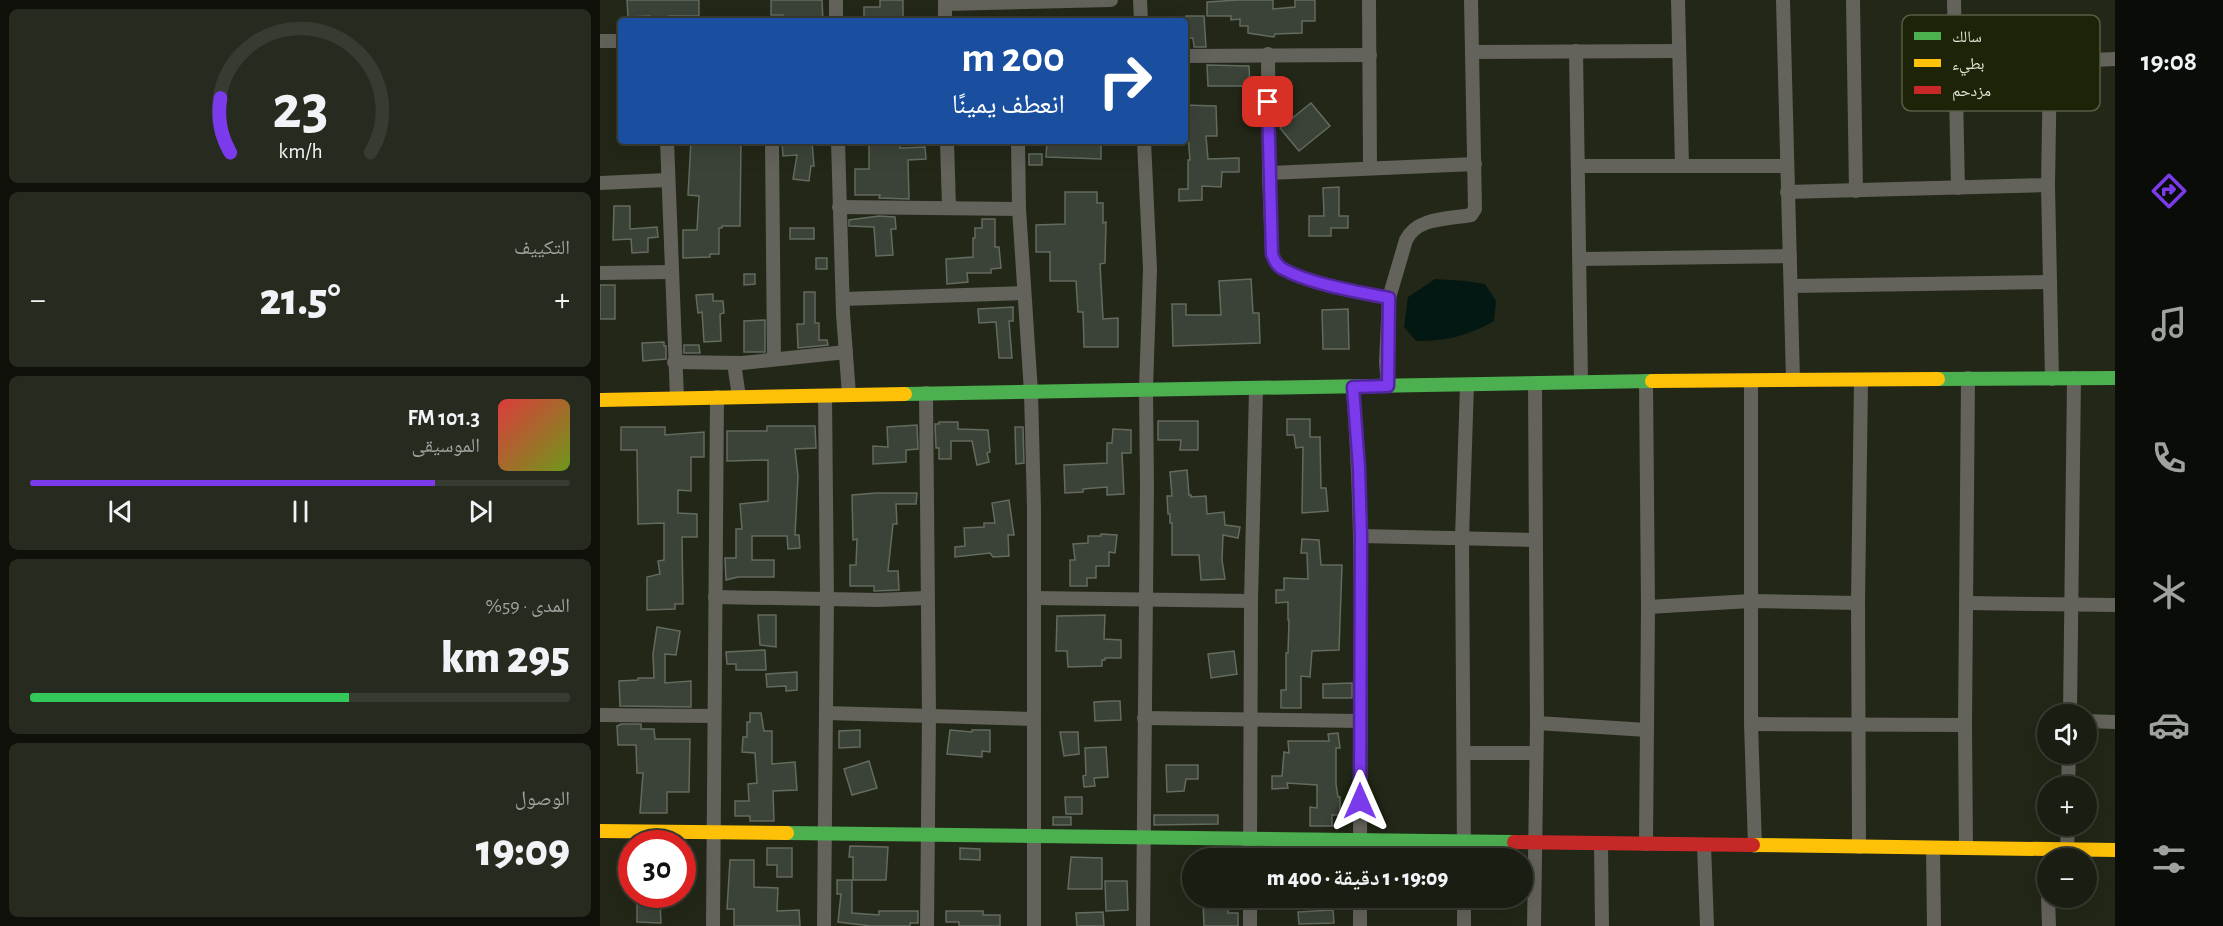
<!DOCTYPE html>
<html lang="ar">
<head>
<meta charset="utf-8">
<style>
  :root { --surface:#1a1d11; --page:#272a1f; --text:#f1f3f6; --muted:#9fa29f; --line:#383b31; --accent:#7c3aed }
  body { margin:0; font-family:"Alegreya Sans","Noto Naskh Arabic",sans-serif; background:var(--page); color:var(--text); direction:rtl; height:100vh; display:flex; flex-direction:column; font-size:22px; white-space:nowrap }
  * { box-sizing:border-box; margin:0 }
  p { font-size:20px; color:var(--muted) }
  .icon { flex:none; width:33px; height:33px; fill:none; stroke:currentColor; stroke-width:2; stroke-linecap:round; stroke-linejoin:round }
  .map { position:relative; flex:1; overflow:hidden; direction:ltr }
  .sheet { display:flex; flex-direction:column; gap:9px; padding:9px; background:#0e1009; width:600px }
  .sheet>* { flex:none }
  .top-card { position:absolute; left:18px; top:18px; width:570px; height:126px; border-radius:6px; box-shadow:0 6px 24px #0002,0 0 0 2px var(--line); direction:rtl; background:#1a4fa0; color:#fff; overflow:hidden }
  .controls { position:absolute; left:1437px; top:704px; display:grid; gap:12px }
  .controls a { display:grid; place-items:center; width:60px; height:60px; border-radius:50%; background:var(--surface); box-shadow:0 6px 24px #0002,0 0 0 2px var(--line); font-size:30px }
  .speed { position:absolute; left:18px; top:830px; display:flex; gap:12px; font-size:30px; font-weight:700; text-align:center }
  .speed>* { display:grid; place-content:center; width:78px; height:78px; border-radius:50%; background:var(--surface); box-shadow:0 6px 24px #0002,0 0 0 2px var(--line); line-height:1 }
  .speed .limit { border:9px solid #d22; background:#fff; color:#111 }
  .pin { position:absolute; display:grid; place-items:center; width:51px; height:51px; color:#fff; margin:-26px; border-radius:12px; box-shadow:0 3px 9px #0006 }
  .me { position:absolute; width:66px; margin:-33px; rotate:0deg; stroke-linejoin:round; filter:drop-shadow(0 0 4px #0008) }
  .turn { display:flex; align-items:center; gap:21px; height:126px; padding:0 24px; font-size:27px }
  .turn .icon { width:78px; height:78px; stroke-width:2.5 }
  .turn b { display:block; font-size:42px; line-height:51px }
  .big { font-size:45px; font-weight:800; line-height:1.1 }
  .sheet .widget { flex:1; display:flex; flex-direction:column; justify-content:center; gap:9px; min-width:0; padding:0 21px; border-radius:9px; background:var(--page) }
  .sheet .dial { align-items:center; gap:0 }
  .dial svg { height:156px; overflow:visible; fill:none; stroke:var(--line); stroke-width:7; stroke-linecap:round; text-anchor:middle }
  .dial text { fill:var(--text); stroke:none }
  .song { display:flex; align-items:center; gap:18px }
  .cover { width:72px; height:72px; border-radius:9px; background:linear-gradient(135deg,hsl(0 70% 55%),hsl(80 70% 35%)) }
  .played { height:6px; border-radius:3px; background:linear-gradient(90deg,var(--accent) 75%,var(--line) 75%) }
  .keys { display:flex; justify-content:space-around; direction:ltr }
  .heat { display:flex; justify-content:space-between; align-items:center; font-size:33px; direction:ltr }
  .charge { height:9px; border-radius:4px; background:linear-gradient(90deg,#34c759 59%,var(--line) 0) }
  .trip { position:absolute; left:582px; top:848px; width:351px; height:60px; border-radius:30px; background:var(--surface); box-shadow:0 6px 24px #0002,0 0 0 2px var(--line); font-weight:800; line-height:60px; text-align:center; direction:rtl }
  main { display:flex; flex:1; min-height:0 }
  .tab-bar { display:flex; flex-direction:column; width:108px; justify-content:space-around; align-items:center; background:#0a0c07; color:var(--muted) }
  .tab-bar .icon { width:42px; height:42px }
  .tab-bar .on { color:var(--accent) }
  .tab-bar b { font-size:27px; color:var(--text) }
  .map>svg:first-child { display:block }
  .water { fill:#041813 }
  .building { fill:#3b4338; stroke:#636b5f; stroke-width:1.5 }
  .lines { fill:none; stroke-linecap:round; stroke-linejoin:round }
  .street { stroke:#63625b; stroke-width:14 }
  .fast { stroke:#4caf50; stroke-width:14 }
  .slow { stroke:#ffc107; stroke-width:14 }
  .jam { stroke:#c62828; stroke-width:14 }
  .route-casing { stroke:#51269a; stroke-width:15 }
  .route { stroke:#7c3aed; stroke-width:10 }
  .key { fill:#1c2307; stroke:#575e45; stroke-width:1.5 }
  .key-label { font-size:16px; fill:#e1e6d5 }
</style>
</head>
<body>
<main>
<nav class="tab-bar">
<b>19:08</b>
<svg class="icon on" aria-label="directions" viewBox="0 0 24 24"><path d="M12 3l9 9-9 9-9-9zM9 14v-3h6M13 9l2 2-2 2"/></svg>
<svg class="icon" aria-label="music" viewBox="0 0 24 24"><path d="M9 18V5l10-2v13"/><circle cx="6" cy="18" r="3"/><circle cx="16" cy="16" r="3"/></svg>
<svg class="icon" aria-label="phone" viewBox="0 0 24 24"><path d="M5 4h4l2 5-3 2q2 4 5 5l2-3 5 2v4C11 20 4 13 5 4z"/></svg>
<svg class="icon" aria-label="climate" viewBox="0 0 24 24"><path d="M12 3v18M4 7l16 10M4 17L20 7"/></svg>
<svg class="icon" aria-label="car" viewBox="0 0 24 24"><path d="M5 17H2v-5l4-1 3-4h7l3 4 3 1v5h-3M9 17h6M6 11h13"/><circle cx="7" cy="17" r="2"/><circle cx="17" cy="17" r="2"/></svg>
<svg class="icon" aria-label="filters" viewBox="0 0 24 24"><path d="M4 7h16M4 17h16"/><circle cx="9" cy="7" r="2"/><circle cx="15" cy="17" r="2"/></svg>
</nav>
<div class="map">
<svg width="1515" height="926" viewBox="0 0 1515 926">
  <rect width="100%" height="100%" fill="#222717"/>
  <path class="water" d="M835 279 866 281 885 284 896 301 894 321C867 336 847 341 816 341L804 327 808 297Z"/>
  <g class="building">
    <polygon points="27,0 99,0 99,16 69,16 69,21 51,21 50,16 28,17"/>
    <polygon points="171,0 222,0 223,21 183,21 183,15 171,15"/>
    <polygon points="280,0 303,0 303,17 264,19 264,7 280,7"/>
    <polygon points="638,0 673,0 673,9 695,7 695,0 715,0 715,21 702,21 702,33 675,34 674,37 648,33 648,26 640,26 640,19 631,20 631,16 607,16 607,2"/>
    <polygon points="586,16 604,16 606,47 594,47 593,38 586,38"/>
    <polygon points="607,65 649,66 650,86 608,86"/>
    <polygon points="711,103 730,126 699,151 680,128"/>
    <polygon points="585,105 616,106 617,136 606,136 608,159 639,158 639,172 622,172 621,187 602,186 602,200 579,201 579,189 588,189 588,160 590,160 588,136 585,137"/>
    <polygon points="91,141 141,141 140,226 122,226 122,228 119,228 119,254 110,254 110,257 83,258 83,230 97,230 99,196 88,195"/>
    <polygon points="190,141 212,142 214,166 211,166 209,181 193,179 197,155 183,156 182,143 190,143"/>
    <polygon points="269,141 300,141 300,148 325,147 326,159 308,160 309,199 279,198 280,195 255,195 255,169 269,169"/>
    <polygon points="501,141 501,159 446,157 447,142"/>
    <rect x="429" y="154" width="13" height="11"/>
    <polygon points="739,187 739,216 748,216 748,228 731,228 731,236 709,236 709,216 724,216 723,188"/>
    <polygon points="465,192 497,192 497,203 503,203 503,223 506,222 505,263 500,264 503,319 518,318 518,347 484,347 483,312 478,312 476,281 450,281 450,252 436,252 436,225 465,224"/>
    <polygon points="14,206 30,206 30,229 57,227 58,237 48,238 48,252 32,253 31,239 13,240"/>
    <polygon points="279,216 295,217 296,229 291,229 293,255 276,256 274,227 249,226 249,220"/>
    <polygon points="382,219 395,219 395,247 399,247 401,268 391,269 391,273 367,273 368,282 347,284 346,259 373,257 373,238 375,238 375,228 382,228"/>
    <rect x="190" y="228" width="24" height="11"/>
    <rect x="216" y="258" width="11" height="11"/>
    <polygon points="144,274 155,274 155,284 144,285"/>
    <polygon points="651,279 653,313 659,313 660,343 573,346 572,304 586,304 586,315 621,315 619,281"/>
    <rect x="0" y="285" width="15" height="34"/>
    <polygon points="204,292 215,292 215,323 219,323 219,340 227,340 228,345 198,348 197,324 204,324"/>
    <polygon points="113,294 113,301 123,301 124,313 120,314 121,341 104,342 102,312 98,313 96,295"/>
    <polygon points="413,307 413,321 409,321 412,358 399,358 396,322 379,323 378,309"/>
    <polygon points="748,309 749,349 723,349 722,310"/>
    <polygon points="165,320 165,352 144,352 144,321"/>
    <polygon points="64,342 64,346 66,346 66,359 43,361 42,343"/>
    <polygon points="84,345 99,345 100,353 84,353"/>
    <polygon points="687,419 710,419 710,437 720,437 721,488 726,488 728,511 702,513 703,447 696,448 694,435 687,435"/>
    <polygon points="558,421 598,421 598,450 580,450 581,440 558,440"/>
    <polygon points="339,422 358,422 358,429 388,430 390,452 387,453 389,462 377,465 372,441 351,441 351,459 339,459 339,448 336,448 335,424 339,424"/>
    <polygon points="317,425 318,449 306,450 306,462 273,464 273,446 288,447 287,427"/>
    <polygon points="167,426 215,426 216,448 195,449 198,476 195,535 199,535 200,548 188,549 187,536 152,536 152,560 174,560 174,577 138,577 126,580 125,558 136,558 136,529 142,529 140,504 168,501 168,460 127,461 127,431 167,431"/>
    <polygon points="21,427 65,427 65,435 104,432 104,457 91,457 91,491 78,490 78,513 97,514 97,537 82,537 83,604 75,604 75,609 47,610 47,577 60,574 58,561 64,560 64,523 38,524 37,450 21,450"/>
    <polygon points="415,427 423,427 424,463 416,464"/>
    <polygon points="513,429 531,430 531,453 522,453 524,494 507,495 507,487 483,489 483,492 465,493 464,465 507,463 507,443 512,443"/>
    <polygon points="587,470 589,495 591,495 591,497 606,496 607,514 624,512 625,525 640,527 638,538 623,535 622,560 625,579 601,580 599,555 572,555 572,523 570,523 570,514 568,514 567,496 572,496 570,472"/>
    <polygon points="276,493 317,493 316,504 296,504 297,524 293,524 288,571 298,571 299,590 274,591 274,586 250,586 250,565 256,565 257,539 253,540 252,495"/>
    <polygon points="409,500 414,535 408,535 409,556 393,557 390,553 355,557 355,547 365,546 364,528 384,527 384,523 395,523 392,503"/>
    <polygon points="501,534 517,535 515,553 509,552 509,566 496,566 496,578 487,578 487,586 470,586 470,560 475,560 473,544 488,543 488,536 501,536"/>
    <polygon points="702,539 719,540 721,565 742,565 739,650 712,651 710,677 701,676 701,708 681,708 681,690 686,690 686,653 688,653 689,620 688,620 688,602 676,603 676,590 684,590 684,578 708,579 707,553 701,553"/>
    <polygon points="158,615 176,615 176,647 160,645"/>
    <polygon points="505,615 504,639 521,640 521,658 505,658 505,660 502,660 502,666 468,667 467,651 456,651 457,616"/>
    <polygon points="57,627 80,631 76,655 65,654 65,683 91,681 91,707 20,706 19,681 38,680 38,678 54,678 53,654"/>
    <polygon points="165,650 166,670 136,670 136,664 127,664 126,652"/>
    <polygon points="634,651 637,674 611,678 608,654"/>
    <polygon points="197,672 197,690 186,691 186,686 167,687 166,674"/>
    <polygon points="752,683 752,698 723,698 723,684"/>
    <polygon points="512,701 520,701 521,720 495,721 494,702"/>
    <polygon points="150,713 161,713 164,731 172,731 172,764 195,762 197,790 173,791 174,821 150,821 150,816 135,816 135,801 149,801 148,784 157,783 155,753 142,752 143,737 147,737 147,722 150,722"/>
    <polygon points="21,724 41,724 41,729 54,729 55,739 90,739 89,792 67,792 67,813 40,813 43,773 37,773 36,745 18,745 17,726"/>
    <polygon points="260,730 260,747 239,748 239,731"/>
    <polygon points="350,730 372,732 372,730 390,730 390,752 382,751 382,757 347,754"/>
    <polygon points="460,732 478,732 479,754 464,756"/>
    <polygon points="738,733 740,748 736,748 736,784 738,797 740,797 740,815 732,815 732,826 710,826 710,807 717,808 717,785 687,783 688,788 672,789 672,776 682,776 684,752 689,753 688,741 729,741 728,734"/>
    <polygon points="506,747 508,777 494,778 495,786 484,787 483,776 486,775 485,748"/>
    <polygon points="269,761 277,788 252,795 244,769"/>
    <polygon points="566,765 598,765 598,779 586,779 584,791 567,792"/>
    <polygon points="465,797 482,797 482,814 466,814"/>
    <polygon points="554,815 618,815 618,824 554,825"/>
    <rect x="453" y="817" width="18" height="8"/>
    <polygon points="250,846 288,847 286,880 253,880 253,857 249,857"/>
    <polygon points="167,848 192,848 192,877 177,877 177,865 167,865"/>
    <polygon points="360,848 380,849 380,860 360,859"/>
    <polygon points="667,851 717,852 717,858 667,858"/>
    <polygon points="471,857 502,858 502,889 468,889"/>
    <polygon points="130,860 154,860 154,887 178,888 177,911 199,910 200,926 134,926 134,909 127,909"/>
    <polygon points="237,880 252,880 252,913 279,915 279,911 318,911 318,923 310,923 310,926 271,926 238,922 241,894 237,894"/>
    <polygon points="505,881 527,881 528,910 506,911"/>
    <polygon points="37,900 60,901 61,923 37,922"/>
    <polygon points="603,902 628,902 628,913 638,913 638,926 604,926"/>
    <polygon points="733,910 734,923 699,924 698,912"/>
    <polygon points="346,911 383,911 383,915 400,915 400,926 359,926 359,922 346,922"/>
    <polygon points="503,912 504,926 477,926 476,913"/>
  </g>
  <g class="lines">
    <g class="street">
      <polyline points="236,0 236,21"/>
      <polyline points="345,0 345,21"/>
      <polyline points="540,0 541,21"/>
      <polyline points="769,0 770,168"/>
      <polyline points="1078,0 1082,166"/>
      <polyline points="1183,0 1193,380"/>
      <polyline points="1253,0 1256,191"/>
      <polyline points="1354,0 1358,188"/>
      <polyline points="345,4 511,0"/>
      <polyline points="0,41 21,41"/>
      <polyline points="976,51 981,382"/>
      <polyline points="872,52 1079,51"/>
      <path d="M668 54 669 173 672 254C674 260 677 266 683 269 710 284 758 292 789 298L806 240C817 217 849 219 871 215L875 209 871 0"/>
      <polyline points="585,56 770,55"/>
      <polyline points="1450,62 1448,185 1452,379"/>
      <polyline points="1356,66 1515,59"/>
      <polyline points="67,141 77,398"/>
      <polyline points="172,141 174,359"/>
      <polyline points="238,141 243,314 249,395"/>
      <polyline points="347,141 349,208"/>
      <polyline points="418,141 419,209 431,392 434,508 434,926"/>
      <polyline points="978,166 1187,166"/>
      <polyline points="669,173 875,164"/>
      <polyline points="0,183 68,180"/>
      <polyline points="1187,192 1448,185"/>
      <polyline points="239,207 419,209"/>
      <polyline points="980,259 1190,256"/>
      <polyline points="0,273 71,272"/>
      <polyline points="1192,286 1449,282"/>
      <polyline points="243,299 424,293"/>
      <polyline points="74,362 142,363 246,352"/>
      <polyline points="134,363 139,397"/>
      <polyline points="1151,381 1151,724 1155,846"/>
      <polyline points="788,386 786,362 789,298"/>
      <path d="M753 387C765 543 760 701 760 858"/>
      <polyline points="326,393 329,716 327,926"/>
      <polyline points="761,536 935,540"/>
      <polyline points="115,597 278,600 327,598"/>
      <polyline points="434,598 651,601"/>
      <polyline points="1367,603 1515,605"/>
      <polyline points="1048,607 1151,601 1258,603"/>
      <polyline points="226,713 434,719"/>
      <polyline points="1470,714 1474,378"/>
      <polyline points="0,715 114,716"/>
      <polyline points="544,718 760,721"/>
      <polyline points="1486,721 1515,722"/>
      <polyline points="937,723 1047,730"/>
      <polyline points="1151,724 1365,725"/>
      <polyline points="864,753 936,753"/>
      <polyline points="1468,786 1469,753"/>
      <polyline points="1001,844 1002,926"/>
      <polyline points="1046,844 1048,607 1046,381"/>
      <polyline points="1104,845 1107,926"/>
      <polyline points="1259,847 1258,603 1261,380"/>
      <polyline points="1333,848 1334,926"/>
      <polyline points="1366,848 1365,725 1368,378"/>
      <polyline points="1467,850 1468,825"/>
      <polyline points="650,858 651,601 656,389"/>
      <polyline points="864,858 862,538 867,385"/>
      <polyline points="760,897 760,926"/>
      <polyline points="1448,897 1449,926"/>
      <polyline points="113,926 117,397"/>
      <polyline points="224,926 227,599 225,396"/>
      <polyline points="543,926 547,486 546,389 550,269 544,141"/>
      <polyline points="650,926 650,897"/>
      <polyline points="864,926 864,897"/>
      <polyline points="934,926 937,723 935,384"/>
    </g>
    <g class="fast">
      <polyline points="1338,379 1515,378"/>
      <polyline points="305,394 1052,381"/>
      <polyline points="187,833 914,842"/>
    </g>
    <g class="slow">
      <polyline points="1052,381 1338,379"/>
      <polyline points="0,400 305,394"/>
      <polyline points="0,831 187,833"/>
      <polyline points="1153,845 1515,850"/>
    </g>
    <polyline class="jam" points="914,842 1153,845"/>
  </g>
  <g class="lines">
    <defs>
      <path id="route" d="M668 102 672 254C674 260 677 266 683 269 710 284 758 292 789 298L788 386 753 387 759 468 761 536 760 801"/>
    </defs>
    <use href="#route" class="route-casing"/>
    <use href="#route" class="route"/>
  </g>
  <rect x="1302" y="15" width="198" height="96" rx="9" class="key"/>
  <rect x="1314" y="32" width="27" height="8" fill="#4caf50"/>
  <rect x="1314" y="59" width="27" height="8" fill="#ffc107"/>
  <rect x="1314" y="86" width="27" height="8" fill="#c62828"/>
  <g class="key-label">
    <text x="1352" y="42">سالك</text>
    <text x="1352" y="69">بطيء</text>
    <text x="1352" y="96">مزدحم</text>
  </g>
</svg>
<div class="controls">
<a><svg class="icon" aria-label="sound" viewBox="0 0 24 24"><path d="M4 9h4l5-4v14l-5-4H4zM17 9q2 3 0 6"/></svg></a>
<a>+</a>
<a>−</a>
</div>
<div class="speed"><div class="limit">30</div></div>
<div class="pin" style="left:668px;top:102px;background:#d93025"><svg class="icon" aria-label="arrive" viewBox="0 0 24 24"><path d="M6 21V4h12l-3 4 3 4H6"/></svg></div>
<svg class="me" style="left:760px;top:801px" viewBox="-20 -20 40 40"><path d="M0-17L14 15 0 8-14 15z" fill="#7c3aed" stroke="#fff" stroke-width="4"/></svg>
<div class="trip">19:09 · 1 دقيقة · 400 m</div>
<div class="top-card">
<div class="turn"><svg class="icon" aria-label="right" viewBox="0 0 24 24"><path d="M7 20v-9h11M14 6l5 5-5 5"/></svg><div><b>200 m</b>انعطف يمينًا</div></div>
</div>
</div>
<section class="sheet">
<div class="widget dial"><svg viewBox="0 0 100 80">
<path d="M14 69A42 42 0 1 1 86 69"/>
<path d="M14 69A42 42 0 0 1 9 41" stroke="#7c3aed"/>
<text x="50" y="56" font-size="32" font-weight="700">23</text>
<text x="50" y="72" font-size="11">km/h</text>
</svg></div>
<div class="widget"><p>التكييف</p>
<div class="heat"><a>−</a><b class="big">21.5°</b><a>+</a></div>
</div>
<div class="widget">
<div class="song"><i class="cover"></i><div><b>101.3 FM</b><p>الموسيقى</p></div></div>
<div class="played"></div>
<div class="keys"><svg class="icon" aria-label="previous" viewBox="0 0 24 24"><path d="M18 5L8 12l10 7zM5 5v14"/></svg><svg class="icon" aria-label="pause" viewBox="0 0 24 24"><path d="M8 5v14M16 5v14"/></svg><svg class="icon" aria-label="next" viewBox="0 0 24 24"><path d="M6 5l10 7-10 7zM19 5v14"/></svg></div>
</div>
<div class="widget"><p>المدى · 59%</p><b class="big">295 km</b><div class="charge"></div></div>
<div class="widget"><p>الوصول</p><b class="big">19:09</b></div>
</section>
</main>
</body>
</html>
